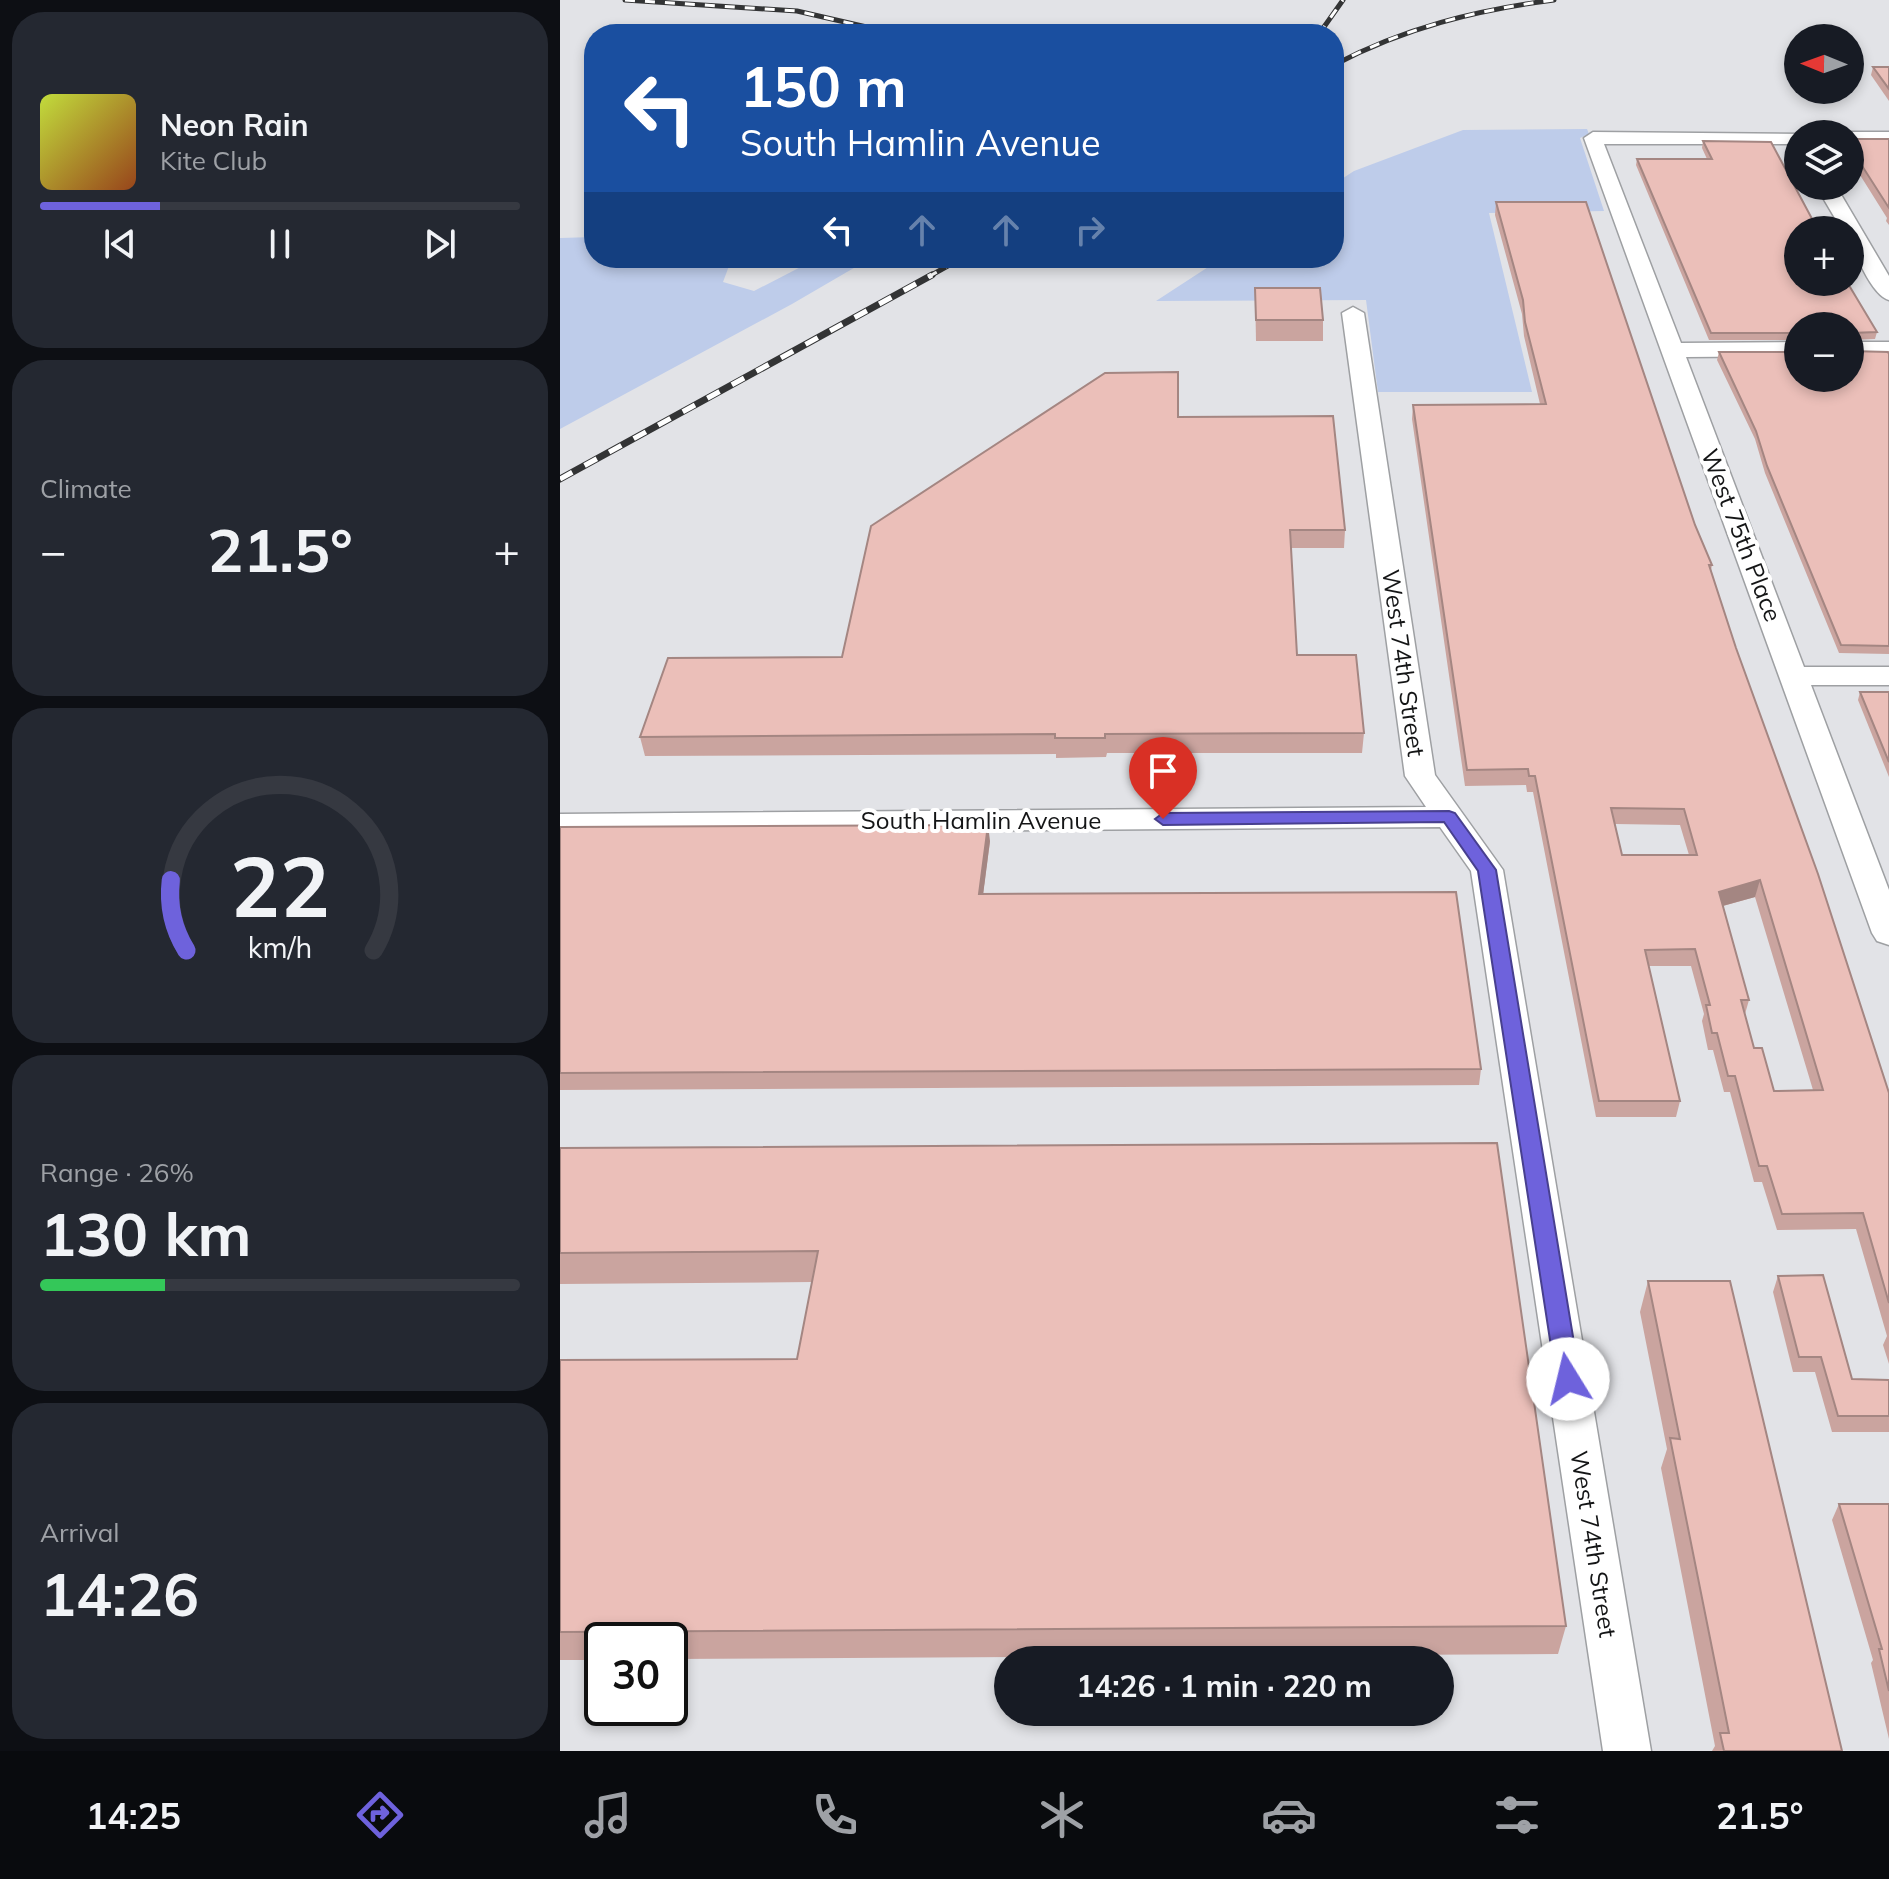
<!DOCTYPE html>
<html lang="en">
<head>
<meta charset="utf-8">
<style>
  :root { --surface:#171b24; --page:#242831; --text:#f1f3f6; --muted:#9ea1a6; --line:#363941; --accent:#6e62dc }
  body { margin:0; font-family:Mulish,sans-serif; background:var(--page); color:var(--text); height:100vh; display:flex; flex-direction:column; font-size:30px; white-space:nowrap }
  * { box-sizing:border-box; margin:0 }
  p { font-size:26px; color:var(--muted) }
  .icon { flex:none; width:44px; height:44px; fill:none; stroke:currentColor; stroke-width:2; stroke-linecap:round; stroke-linejoin:round }
  .map { position:relative; flex:1; overflow:hidden }
  .drawer { display:flex; flex-direction:column; gap:12px; padding:12px; background:#0d0f14; width:560px }
  .drawer>* { flex:none }
  .hud { position:absolute; left:24px; top:24px; width:760px; height:244px; border-radius:32px; box-shadow:0 4px 12px #0003; background:#1a4fa0; color:#fff; overflow:hidden }
  .needle { width:52px; rotate:271deg }
  .fabs { position:absolute; left:1224px; top:24px; display:grid; gap:16px }
  .fabs a { display:grid; place-items:center; width:80px; height:80px; border-radius:50%; background:var(--surface); box-shadow:0 4px 12px #0003; font-size:40px }
  .speed { position:absolute; left:24px; top:1622px; display:flex; gap:16px; font-size:40px; font-weight:700; text-align:center }
  .speed>* { display:grid; place-content:center; width:104px; height:104px; border-radius:50%; background:var(--surface); box-shadow:0 4px 12px #0003; line-height:1 }
  .speed .limit { border:4px solid #111; border-radius:12px; background:#fff; color:#111 }
  .pin { position:absolute; display:grid; place-items:center; width:68px; height:68px; color:#fff; margin:-82px -34px; border-radius:50% 50% 50% 0; rotate:-45deg; box-shadow:0 0 8px #0007 }
  .pin .icon { rotate:45deg }
  .me { position:absolute; width:88px; margin:-44px; rotate:351deg; stroke-linejoin:round; filter:drop-shadow(0 0 6px #0008) }
  .turn { display:flex; align-items:center; gap:28px; height:168px; padding:0 24px; font-size:36px }
  .turn .icon { width:104px; height:104px; stroke-width:2.5 }
  .turn b { display:block; font-size:56px; line-height:68px }
  .lanes { display:flex; align-items:center; height:76px; padding:0 24px; background:#0003; justify-content:center; gap:40px; direction:ltr }
  .lanes .off { opacity:.35 }
  .big { font-size:60px; font-weight:700; line-height:1.1 }
  .drawer .tile { flex:1; display:flex; flex-direction:column; justify-content:center; gap:12px; min-width:0; padding:0 28px; border-radius:32px; background:var(--page) }
  .drawer .dial { align-items:center; gap:0 }
  .dial svg { height:208px; overflow:visible; fill:none; stroke:var(--line); stroke-width:7; stroke-linecap:round; text-anchor:middle }
  .dial text { fill:var(--text); stroke:none }
  .song { display:flex; align-items:center; gap:24px }
  .cover { width:96px; height:96px; border-radius:12px; background:linear-gradient(135deg,hsl(70 70% 55%),hsl(20 70% 35%)) }
  .played { height:8px; border-radius:4px; background:linear-gradient(90deg,var(--accent) 25%,var(--line) 25%) }
  .keys { display:flex; justify-content:space-around; direction:ltr }
  .heat { display:flex; justify-content:space-between; align-items:center; font-size:44px; direction:ltr }
  .charge { height:12px; border-radius:6px; background:linear-gradient(90deg,#34c759 26%,var(--line) 0) }
  .trip { position:absolute; left:434px; top:1646px; width:460px; height:80px; border-radius:40px; background:var(--surface); box-shadow:0 4px 12px #0003; font-weight:700; line-height:80px; text-align:center }
  .dock { display:flex; height:128px; justify-content:space-around; align-items:center; background:#090b0e; color:var(--muted) }
  .dock .icon { width:56px; height:56px }
  .dock .selected { color:var(--accent) }
  .dock b { font-size:36px; color:var(--text) }
  main { display:flex; flex:1; min-height:0 }
  .map>svg:first-child { display:block }
  .green { fill:#beccea }
  .lines { fill:none; stroke-linecap:round; stroke-linejoin:round }
  .minor-casing { stroke:#9ea0a3; stroke-width:3 }
  .minor { fill:#fff; fill-rule:evenodd }
  .rail-far1-casing { stroke:#333435; stroke-width:5 }
  .rail-casing { stroke:#333435; stroke-width:7 }
  .rail-far1 { stroke:#fff; stroke-width:3; stroke-dasharray:10; stroke-linecap:butt }
  .rail { stroke:#fff; stroke-width:5; stroke-dasharray:14; stroke-linecap:butt }
  .wall { fill:#caa49f; fill-rule:evenodd }
  .shaded-wall { fill:#a48682 }
  .building { fill:#ebbfb9; stroke:#a48682; stroke-width:2; fill-rule:evenodd }
  .route { fill:#6e62dc; stroke:#48408f; stroke-width:2 }
  .labels { text-anchor:middle; dominant-baseline:central; stroke-width:8; stroke-linejoin:round; paint-order:stroke }
  .street-label { font-size:24px; fill:#141516; stroke:#fff }
</style>
</head>
<body>
<main>
<section class="drawer">
<div class="tile">
<div class="song"><i class="cover"></i><div><b>Neon Rain</b><p>Kite Club</p></div></div>
<div class="played"></div>
<div class="keys"><svg class="icon" aria-label="previous" viewBox="0 0 24 24"><path d="M18 5L8 12l10 7zM5 5v14"/></svg><svg class="icon" aria-label="pause" viewBox="0 0 24 24"><path d="M8 5v14M16 5v14"/></svg><svg class="icon" aria-label="next" viewBox="0 0 24 24"><path d="M6 5l10 7-10 7zM19 5v14"/></svg></div>
</div>
<div class="tile"><p>Climate</p>
<div class="heat"><a>−</a><b class="big">21.5°</b><a>+</a></div>
</div>
<div class="tile dial"><svg viewBox="0 0 100 80">
<path d="M14 69A42 42 0 1 1 86 69"/>
<path d="M14 69A42 42 0 0 1 8 42" stroke="#6e62dc"/>
<text x="50" y="56" font-size="32" font-weight="700">22</text>
<text x="50" y="72" font-size="11">km/h</text>
</svg></div>
<div class="tile"><p>Range · 26%</p><b class="big">130 km</b><div class="charge"></div></div>
<div class="tile"><p>Arrival</p><b class="big">14:26</b></div>
</section>
<div class="map">
<svg width="1329" height="1751" viewBox="0 0 1329 1751">
  <rect width="100%" height="100%" fill="#e2e3e7"/>
  <g class="green">
    <polygon points="1027,129 1029,134 1020,138 1044,211 929,213 972,392 818,392 806,300 596,301 662,258 774,258 774,184 794,171 903,130"/>
    <polygon points="34,237 34,258 172,258 163,282 194,291 258,258 311,258 232,304 0,429 0,238"/>
  </g>
  <g class="lines">
    <defs>
      <g id="minor">
        <polygon points="1033,132 1244,134 1238,134 1238,144 1044,144 1121,343 1238,342 1238,356 1126,357 1244,667 1329,667 1329,685 1251,685 1329,890 1329,945 1317,941 1312,933 1024,138"/>
        <polygon points="1290,132 1329,132 1329,144 1290,144 1290,134 1284,134"/>
        <path d="M1256 186H1276L1329 276V300C1312 296 1290 247 1290 230H1282Z"/>
        <polygon points="793,307 804,313 875,775 943,870 1091,1751 1043,1751 911,871 880,827 0,834 0,814 866,807 845,776 782,313"/>
        <rect x="1290" y="342" width="39" height="14"/>
      </g>
    </defs>
    <use href="#minor" class="minor-casing"/>
    <use href="#minor" class="minor"/>
    <defs>
      <g id="rail-far1">
        <polyline points="65,0 237,11 337,34"/>
        <polyline points="759,34 783,0"/>
        <path d="M774 65C844 28 916 10 994 0"/>
        <polyline points="368,277 402,258"/>
      </g>
      <polyline id="rail" points="0,479 372,275"/>
    </defs>
    <use href="#rail-far1" class="rail-far1-casing"/>
    <use href="#rail" class="rail-casing"/>
    <use href="#rail-far1" class="rail-far1"/>
    <use href="#rail" class="rail"/>
  </g>
  <g class="wall">
    <polygon points="1313,67 1329,67 1329,101 1311,75"/>
    <polygon points="1290,139 1329,139 1329,225 1326,221 1327,218 1290,159"/>
    <polygon points="1143,141 1238,230 1317,332 1315,339 1290,340 1238,326 1238,340 1149,340 1076,165 1077,159 1147,159 1142,148"/>
    <path d="M936 202 1135 525 1152 565 1151 570 1176 648 1329 1093V1364L1323 1345 1327 1336 1296 1229 1217 1230 1202 1182H1194L1170 1092H1164L1153 1050H1148L1142 1021 1144 1014 1131 966H1088L1120 1101 1116 1117H1036L973 792H967L966 785 905 786 852 419 853 405 980 404 964 336 962 314 935 215ZM1055 824 1120 825 1129 855H1062ZM1195 897 1253 1090 1214 1091 1194 1048 1185 1014 1189 1000 1163 906Z"/>
    <polygon points="695,288 763,320 763,341 696,341"/>
    <polygon points="1159,352 1329,354 1329,654 1279,653 1205,473 1195,439 1157,360"/>
    <polygon points="618,417 785,530 784,548 731,548 737,655 804,733 802,753 547,753 546,757 496,758 496,754 85,756 80,737 282,657"/>
    <polygon points="1300,692 1329,692 1329,777 1298,700"/>
    <polygon points="0,827 430,841 423,894 921,1069 919,1085 0,1090"/>
    <polygon points="937,1143 1006,1626 998,1654 110,1659 110,1640 42,1640 42,1660 0,1660 0,1360 237,1359 252,1282 0,1284 0,1148"/>
    <polygon points="1218,1276 1292,1379 1329,1380 1329,1432 1272,1432 1255,1372 1233,1372 1213,1292"/>
    <polygon points="1088,1281 1282,1751 1152,1751 1155,1746 1101,1468 1107,1449 1080,1312"/>
    <polygon points="1279,1504 1329,1504 1329,1739 1311,1663 1313,1660 1272,1520"/>
  </g>
  <g class="shaded-wall">
    <polygon points="428,825 430,841 421,911 419,894"/>
    <polygon points="1200,880 1195,897 1155,908 1159,892"/>
  </g>
  <g class="building">
    <polygon points="1313,67 1329,67 1329,89"/>
    <polygon points="1290,139 1329,139 1329,208 1290,147"/>
    <polygon points="1143,141 1211,142 1258,230 1238,230 1238,282 1287,282 1317,332 1290,333 1290,326 1238,326 1238,333 1151,333 1077,159 1152,159"/>
    <path d="M936 202H1026L1135 525 1152 565H1149L1176 648 1258 874 1329 1093V1303L1303 1213 1222 1214 1207 1166H1199L1175 1076H1168L1157 1033H1152L1146 1005H1150L1135 949 1085 950 1120 1101H1039L975 776H969L968 769 907 770 853 405 986 404 965 322 963 300ZM1051 808 1124 809 1137 855H1062ZM1200 880 1263 1090 1214 1091 1202 1048H1194L1181 1000H1189L1159 892Z"/>
    <polygon points="695,288 760,288 763,320 696,320"/>
    <polygon points="1290,351 1328,352 1329,354 1329,646 1281,645 1207,466 1196,431 1159,352 1238,352 1238,378 1290,378"/>
    <polygon points="618,372 618,417 773,416 785,530 730,530 737,655 796,655 804,733 545,734 545,738 495,738 495,734 80,737 108,658 282,657 311,526 545,373"/>
    <polygon points="1300,692 1329,692 1329,762"/>
    <polygon points="428,825 419,894 896,892 921,1069 0,1073 0,827"/>
    <polygon points="937,1143 1006,1626 0,1632 0,1360 237,1359 258,1251 0,1253 0,1148"/>
    <polygon points="1263,1275 1292,1379 1329,1380 1329,1416 1278,1416 1261,1357 1239,1357 1218,1276"/>
    <polygon points="1088,1281 1170,1281 1282,1751 1164,1751 1160,1733 1169,1733 1110,1438 1120,1439"/>
    <polygon points="1279,1504 1329,1504 1329,1691 1319,1649 1322,1649"/>
  </g>
  <polygon class="route" points="889,811 895,813 936,870 1020,1379 1016,1386 1008,1390 1000,1386 996,1379 918,871 884,822 603,825 595,819 603,813"/>
  <g class="labels">
    <g class="street-label">
      <text transform="translate(1182 535) rotate(69)">West 75th Place</text>
      <text transform="translate(844 663) rotate(82)">West 74th Street</text>
      <text x="421" y="820">South Hamlin Avenue</text>
      <text transform="translate(1034 1544) rotate(81)">West 74th Street</text>
    </g>
  </g>
</svg>
<div class="fabs">
<a><svg class="needle" viewBox="-14 -14 28 28"><path d="M0-13l5 13h-10z" fill="#e53935"/><path d="M0 13l5-13h-10z" fill="#9ea1a6"/></svg></a>
<a><svg class="icon" aria-label="layers" viewBox="0 0 24 24"><path d="M12 4l9 5-9 5-9-5zM3 14l9 5 9-5"/></svg></a>
<a>+</a>
<a>−</a>
</div>
<div class="speed"><div class="limit">30</div></div>
<div class="pin" style="left:603px;top:819px;background:#d93025"><svg class="icon" aria-label="arrive" viewBox="0 0 24 24"><path d="M6 21V4h12l-3 4 3 4H6"/></svg></div>
<svg class="me" style="left:1008px;top:1379px" viewBox="-20 -20 40 40"><circle r="19" fill="#fff"/><path d="M0-13L10 11 0 6-10 11z" fill="#6e62dc"/></svg>
<div class="trip">14:26 · 1 min · 220 m</div>
<div class="hud">
<div class="turn"><svg class="icon" aria-label="left" viewBox="0 0 24 24"><path d="M17 20v-9H6M10 6l-5 5 5 5"/></svg><div><b>150 m</b>South Hamlin Avenue</div></div>
<div class="lanes"><svg class="icon" aria-label="left" viewBox="0 0 24 24"><path d="M17 20v-9H6M10 6l-5 5 5 5"/></svg><svg class="icon off" aria-label="ahead" viewBox="0 0 24 24"><path d="M12 20V5M6 11l6-6 6 6"/></svg><svg class="icon off" aria-label="ahead" viewBox="0 0 24 24"><path d="M12 20V5M6 11l6-6 6 6"/></svg><svg class="icon off" aria-label="right" viewBox="0 0 24 24"><path d="M7 20v-9h11M14 6l5 5-5 5"/></svg></div>
</div>
</div>
</main>
<nav class="dock">
<b>14:25</b>
<svg class="icon selected" aria-label="directions" viewBox="0 0 24 24"><path d="M12 3l9 9-9 9-9-9zM9 14v-3h6M13 9l2 2-2 2"/></svg>
<svg class="icon" aria-label="music" viewBox="0 0 24 24"><path d="M9 18V5l10-2v13"/><circle cx="6" cy="18" r="3"/><circle cx="16" cy="16" r="3"/></svg>
<svg class="icon" aria-label="phone" viewBox="0 0 24 24"><path d="M5 4h4l2 5-3 2q2 4 5 5l2-3 5 2v4C11 20 4 13 5 4z"/></svg>
<svg class="icon" aria-label="climate" viewBox="0 0 24 24"><path d="M12 3v18M4 7l16 10M4 17L20 7"/></svg>
<svg class="icon" aria-label="car" viewBox="0 0 24 24"><path d="M5 17H2v-5l4-1 3-4h7l3 4 3 1v5h-3M9 17h6M6 11h13"/><circle cx="7" cy="17" r="2"/><circle cx="17" cy="17" r="2"/></svg>
<svg class="icon" aria-label="filters" viewBox="0 0 24 24"><path d="M4 7h16M4 17h16"/><circle cx="9" cy="7" r="2"/><circle cx="15" cy="17" r="2"/></svg>
<b>21.5°</b>
</nav>
</body>
</html>
